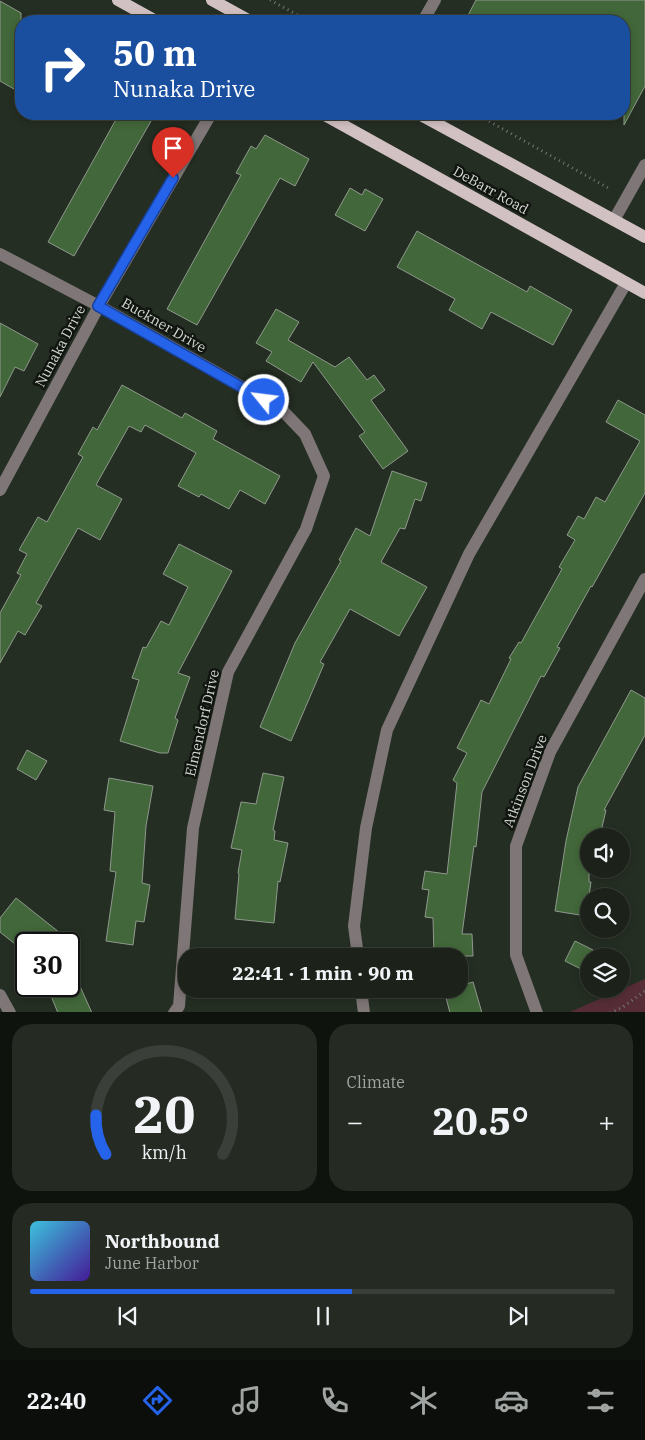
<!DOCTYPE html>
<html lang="en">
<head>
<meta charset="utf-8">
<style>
  :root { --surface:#1c221a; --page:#252a23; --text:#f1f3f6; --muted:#a0a4a2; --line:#3a3f39; --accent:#2563eb }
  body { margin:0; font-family:"IBM Plex Serif",serif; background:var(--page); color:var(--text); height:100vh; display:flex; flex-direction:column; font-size:19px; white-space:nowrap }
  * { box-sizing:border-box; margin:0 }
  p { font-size:16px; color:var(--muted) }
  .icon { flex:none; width:28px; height:28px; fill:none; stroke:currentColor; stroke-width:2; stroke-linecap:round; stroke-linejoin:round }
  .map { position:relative; height:1012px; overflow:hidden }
  .details { display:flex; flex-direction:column; gap:12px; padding:12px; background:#0f130e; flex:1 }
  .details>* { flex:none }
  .hud { position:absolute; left:15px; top:15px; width:615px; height:105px; border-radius:20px; box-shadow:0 2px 8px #0003,0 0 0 1px var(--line); background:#1a4fa0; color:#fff; overflow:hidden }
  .buttons { position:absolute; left:580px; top:828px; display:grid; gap:10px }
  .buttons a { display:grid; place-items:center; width:50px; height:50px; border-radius:50%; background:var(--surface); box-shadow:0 2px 8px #0003,0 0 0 1px var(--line); font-size:25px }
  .speed { position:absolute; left:15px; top:932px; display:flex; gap:10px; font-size:25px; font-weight:700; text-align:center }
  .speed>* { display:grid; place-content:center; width:65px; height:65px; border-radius:50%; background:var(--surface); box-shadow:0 2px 8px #0003,0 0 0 1px var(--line); line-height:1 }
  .speed .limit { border:2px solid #111; border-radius:8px; background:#fff; color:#111 }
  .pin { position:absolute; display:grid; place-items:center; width:42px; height:42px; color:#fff; margin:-51px -21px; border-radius:50% 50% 50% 0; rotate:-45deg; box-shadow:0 0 5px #0007 }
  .pin .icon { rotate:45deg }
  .me { position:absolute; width:55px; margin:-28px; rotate:299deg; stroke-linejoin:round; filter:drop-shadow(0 0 4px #0008) }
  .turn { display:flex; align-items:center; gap:18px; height:105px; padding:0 15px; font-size:22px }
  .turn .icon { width:65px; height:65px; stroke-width:2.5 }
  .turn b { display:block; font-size:35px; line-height:42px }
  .big { font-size:38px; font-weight:700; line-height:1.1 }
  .details .widget { flex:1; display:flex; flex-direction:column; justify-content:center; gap:8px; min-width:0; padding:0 18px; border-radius:20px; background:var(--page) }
  .details .dial { align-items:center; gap:0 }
  .dial svg { height:130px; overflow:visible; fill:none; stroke:var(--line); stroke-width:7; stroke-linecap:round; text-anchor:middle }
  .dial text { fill:var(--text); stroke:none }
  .song { display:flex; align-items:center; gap:15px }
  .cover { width:60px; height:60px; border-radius:8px; background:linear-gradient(135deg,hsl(190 70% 55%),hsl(260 70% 35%)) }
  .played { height:5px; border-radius:2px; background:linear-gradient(90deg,var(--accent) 55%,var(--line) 55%) }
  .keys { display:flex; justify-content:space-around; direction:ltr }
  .heat { display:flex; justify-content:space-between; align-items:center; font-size:28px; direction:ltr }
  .details .tiles { flex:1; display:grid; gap:12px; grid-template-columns:1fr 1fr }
  .widget:last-child { grid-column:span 2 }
  .trip { position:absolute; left:178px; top:948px; width:290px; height:50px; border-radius:20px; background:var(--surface); box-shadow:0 2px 8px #0003,0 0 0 1px var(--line); font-weight:700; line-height:50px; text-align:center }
  .tabs { display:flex; height:80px; justify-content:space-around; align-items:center; background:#0b0e0a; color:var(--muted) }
  .tabs .icon { width:35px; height:35px }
  .tabs .selected { color:var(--accent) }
  .tabs b { font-size:22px; color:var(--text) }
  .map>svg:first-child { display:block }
  .green { fill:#562d36 }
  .building { fill:#42673a; stroke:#8e998c }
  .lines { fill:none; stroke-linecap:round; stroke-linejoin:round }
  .path { stroke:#727970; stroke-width:3; stroke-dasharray:1 4; stroke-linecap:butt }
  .minor { stroke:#7e7677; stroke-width:12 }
  .major { stroke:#d2c1c3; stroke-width:12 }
  .route-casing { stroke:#184099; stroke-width:12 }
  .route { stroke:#2563eb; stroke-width:9 }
  .labels { text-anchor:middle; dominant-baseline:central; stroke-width:5; stroke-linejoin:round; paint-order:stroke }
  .street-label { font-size:14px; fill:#d2d7d0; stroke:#111510 }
</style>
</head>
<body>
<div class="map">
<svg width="645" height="1013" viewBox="0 0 645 1013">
  <rect width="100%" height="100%" fill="#252e23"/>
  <polygon class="green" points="645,979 645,1012 570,1012"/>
  <g class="building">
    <polygon points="476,0 645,0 645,86 624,125 624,21 465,21"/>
    <polygon points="0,1 21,13 21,93 0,81"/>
    <polygon points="119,114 155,114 74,256 48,242"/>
    <polygon points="265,135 309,159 295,186 280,178 197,325 167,309 241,175 236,173 251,146 256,149"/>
    <polygon points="350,188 362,195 365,189 383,199 365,231 335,215"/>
    <polygon points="417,231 527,292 530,286 572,310 553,345 491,312 482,329 449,310 455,299 397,267"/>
    <polygon points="276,309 299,322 288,340 335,367 349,357 367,380 374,375 385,390 371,400 408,451 383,469 359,436 365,432 313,362 301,382 266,361 272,352 256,343"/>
    <polygon points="0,323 38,344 24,371 15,367 0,397"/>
    <polygon points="122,385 182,418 185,413 217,431 213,439 280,476 265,504 240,490 229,509 201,494 199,497 178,486 196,453 145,425 141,432 129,426 96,485 122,499 100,540 78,528 36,603 42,606 25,635 18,631 0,663 0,613 21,575 17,573 27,554 19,550 38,517 47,522 83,457 78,454 93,427 97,430"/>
    <polygon points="618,400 645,415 645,493 592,587 591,586 557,647 560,648 544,677 541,676 482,792 476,847 474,846 462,934 472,934 473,956 434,956 433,918 425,917 429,890 422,889 425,871 447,874 457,783 453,780 467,753 457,748 481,700 489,704 511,659 509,658 519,642 521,643 562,569 559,567 575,540 567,535 578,516 584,519 596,497 605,502 640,441 606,422"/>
    <polygon points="392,471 427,483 421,501 415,499 405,529 400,528 381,562 427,587 399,636 350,609 320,662 324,664 291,741 260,727 295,643 341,561 339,560 356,528 370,536"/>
    <polygon points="179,544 232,571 178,673 190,677 175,718 178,720 168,753 160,753 120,741 139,680 132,678 143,647 146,648 161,621 169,625 188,587 163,574"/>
    <polygon points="631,690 645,698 645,735 604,810 606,810 600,836 589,836 589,882 591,882 586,916 555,911 566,841 578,787"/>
    <polygon points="27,750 47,761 36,780 17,769"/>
    <polygon points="263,773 284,777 273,830 275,831 274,840 288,843 280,882 278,881 274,923 235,919 239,874 238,873 242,850 231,848 241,802 256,804"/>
    <polygon points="109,778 153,786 146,826 142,883 150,885 144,922 136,921 133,945 106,941 116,872 110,871 115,812 104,810"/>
    <polygon points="16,898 74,944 15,944 0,932 0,918"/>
    <polygon points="575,941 593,950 590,956 589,956 589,973 565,961"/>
    <polygon points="473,982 482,1013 450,1013 444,990 459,989 459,986"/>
    <polygon points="79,984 92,1013 58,1013 51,996"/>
  </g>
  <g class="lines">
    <g class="path">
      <polyline points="270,0 309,21"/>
      <polyline points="476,114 610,189"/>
      <polyline points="610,1013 623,1007 645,991"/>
    </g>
    <g class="minor">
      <polyline points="423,21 435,0"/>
      <polyline points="614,220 645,165"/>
      <polyline points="0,254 99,306 281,409 305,434 324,476 306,529 228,672 193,828 179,1006 174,1013"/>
      <polyline points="0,490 99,306 211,114"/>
      <polyline points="358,956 354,926 366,828 387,730 469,554 626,283"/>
      <polyline points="361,989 364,1013"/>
      <polyline points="0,995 10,1013"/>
      <polyline points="537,1013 516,955 516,846 550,752 645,579"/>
    </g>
    <g class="major">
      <polyline points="118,0 156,21"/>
      <polyline points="212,0 250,21"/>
      <polyline points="323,114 645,293"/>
      <polyline points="419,114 645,237"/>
    </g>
  </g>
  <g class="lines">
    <defs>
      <polyline id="route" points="173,178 98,306 264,400"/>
    </defs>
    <use href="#route" class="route-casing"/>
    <use href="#route" class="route"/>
  </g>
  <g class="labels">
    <g class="street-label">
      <text transform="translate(491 190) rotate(29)">DeBarr Road</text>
      <text transform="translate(164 325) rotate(30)">Buckner Drive</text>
      <text transform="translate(60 346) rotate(-62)">Nunaka Drive</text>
      <text transform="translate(202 723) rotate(-77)">Elmendorf Drive</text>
      <text transform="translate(525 781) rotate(-69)">Atkinson Drive</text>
    </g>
  </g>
</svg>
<div class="buttons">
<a><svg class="icon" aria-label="sound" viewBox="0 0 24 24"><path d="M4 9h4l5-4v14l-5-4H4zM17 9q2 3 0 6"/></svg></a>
<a><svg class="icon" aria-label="search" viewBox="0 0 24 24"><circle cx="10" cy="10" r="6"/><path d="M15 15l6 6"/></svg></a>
<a><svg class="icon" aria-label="layers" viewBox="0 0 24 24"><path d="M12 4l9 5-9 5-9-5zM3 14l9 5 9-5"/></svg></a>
</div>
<div class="speed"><div class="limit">30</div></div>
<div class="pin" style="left:173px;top:178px;background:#d93025"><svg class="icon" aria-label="arrive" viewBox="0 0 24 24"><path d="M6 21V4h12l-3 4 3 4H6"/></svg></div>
<svg class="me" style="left:264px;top:400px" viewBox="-20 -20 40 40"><circle r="17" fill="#2563eb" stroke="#fff" stroke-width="3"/><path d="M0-11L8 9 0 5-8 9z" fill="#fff"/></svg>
<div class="trip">22:41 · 1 min · 90 m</div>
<div class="hud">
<div class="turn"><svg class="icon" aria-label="right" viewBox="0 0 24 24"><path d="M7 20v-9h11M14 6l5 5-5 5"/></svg><div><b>50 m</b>Nunaka Drive</div></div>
</div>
</div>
<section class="details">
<div class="tiles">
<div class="widget dial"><svg viewBox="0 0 100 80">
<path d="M14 69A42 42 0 1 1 86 69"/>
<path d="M14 69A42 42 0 0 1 8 45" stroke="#2563eb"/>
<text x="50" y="56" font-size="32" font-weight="700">20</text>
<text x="50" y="72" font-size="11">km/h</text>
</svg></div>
<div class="widget"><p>Climate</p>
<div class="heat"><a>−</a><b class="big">20.5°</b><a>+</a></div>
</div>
<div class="widget">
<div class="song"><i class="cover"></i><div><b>Northbound</b><p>June Harbor</p></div></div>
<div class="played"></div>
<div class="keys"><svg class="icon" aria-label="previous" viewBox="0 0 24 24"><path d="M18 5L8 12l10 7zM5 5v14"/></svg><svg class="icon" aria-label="pause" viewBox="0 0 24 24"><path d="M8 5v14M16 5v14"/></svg><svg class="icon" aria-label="next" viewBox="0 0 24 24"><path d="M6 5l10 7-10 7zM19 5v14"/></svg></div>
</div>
</div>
</section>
<nav class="tabs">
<b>22:40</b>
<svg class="icon selected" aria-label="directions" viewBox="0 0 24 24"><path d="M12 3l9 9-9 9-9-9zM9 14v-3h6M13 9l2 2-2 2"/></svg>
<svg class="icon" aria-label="music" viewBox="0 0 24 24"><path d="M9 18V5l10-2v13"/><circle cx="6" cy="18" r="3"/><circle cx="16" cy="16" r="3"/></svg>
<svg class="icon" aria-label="phone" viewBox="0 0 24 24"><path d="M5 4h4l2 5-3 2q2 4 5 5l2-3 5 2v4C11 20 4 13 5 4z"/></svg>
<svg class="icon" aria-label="climate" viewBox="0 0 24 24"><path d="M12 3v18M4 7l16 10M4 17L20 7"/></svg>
<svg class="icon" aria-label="car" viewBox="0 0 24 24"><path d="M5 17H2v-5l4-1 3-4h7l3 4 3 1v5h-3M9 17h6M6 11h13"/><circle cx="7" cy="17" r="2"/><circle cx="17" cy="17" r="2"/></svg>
<svg class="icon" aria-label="filters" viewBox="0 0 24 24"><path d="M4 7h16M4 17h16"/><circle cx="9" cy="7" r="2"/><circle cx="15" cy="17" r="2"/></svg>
</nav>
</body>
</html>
